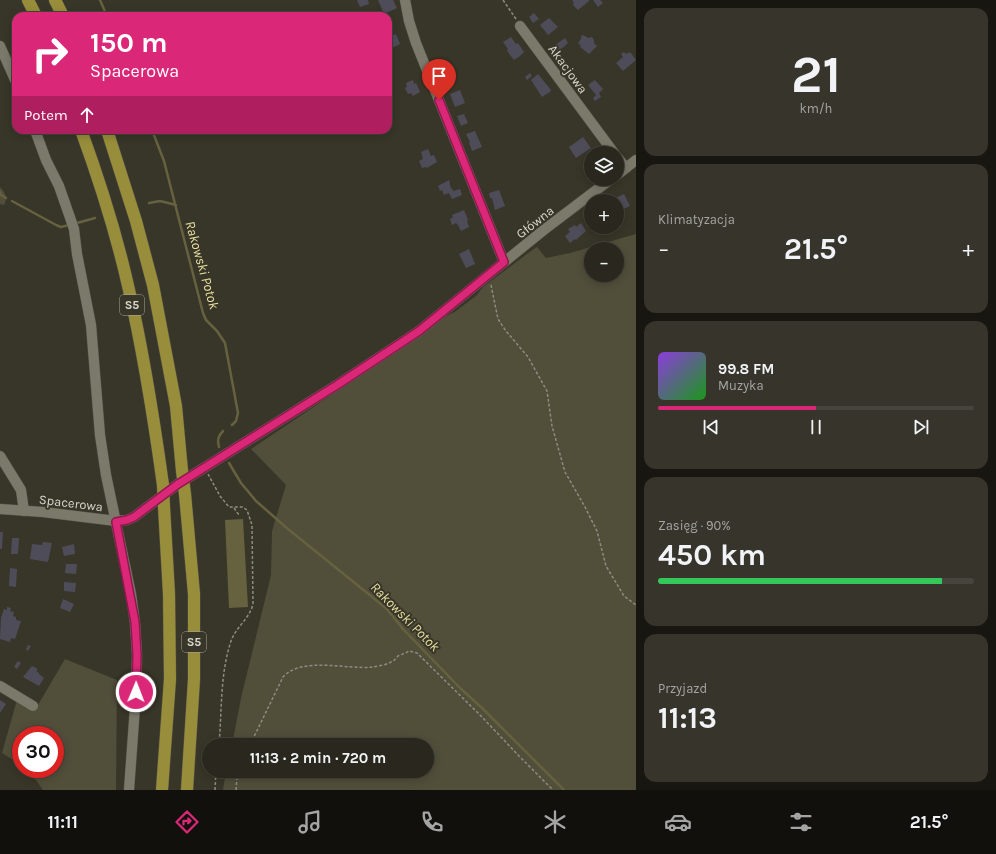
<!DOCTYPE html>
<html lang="pl">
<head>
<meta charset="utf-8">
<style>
  :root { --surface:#2a281e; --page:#36342b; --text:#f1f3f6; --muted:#a5a6a4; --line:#46443c; --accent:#db2777 }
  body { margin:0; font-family:Karla,sans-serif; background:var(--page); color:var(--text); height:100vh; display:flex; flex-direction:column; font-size:15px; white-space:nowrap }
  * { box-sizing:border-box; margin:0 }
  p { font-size:13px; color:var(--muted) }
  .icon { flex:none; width:22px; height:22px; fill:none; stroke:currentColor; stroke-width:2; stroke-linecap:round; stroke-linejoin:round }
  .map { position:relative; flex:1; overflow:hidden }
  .drawer { display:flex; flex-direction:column; gap:8px; padding:8px; background:#171610; width:360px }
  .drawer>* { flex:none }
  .hud { position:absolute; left:12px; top:12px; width:380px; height:122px; border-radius:12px; box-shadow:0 2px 10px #0003,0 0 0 1px var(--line); background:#db2777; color:#fff; overflow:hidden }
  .buttons { position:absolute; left:584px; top:146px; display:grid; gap:8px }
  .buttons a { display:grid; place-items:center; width:40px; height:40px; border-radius:50%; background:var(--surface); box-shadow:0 2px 10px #0003,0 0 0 1px var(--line); font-size:20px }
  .speed { position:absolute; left:12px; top:726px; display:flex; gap:8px; font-size:20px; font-weight:700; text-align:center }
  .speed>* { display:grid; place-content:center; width:52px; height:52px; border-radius:50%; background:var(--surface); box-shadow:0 2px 10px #0003,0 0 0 1px var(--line); line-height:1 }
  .speed .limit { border:6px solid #d22; background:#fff; color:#111 }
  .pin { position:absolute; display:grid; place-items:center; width:34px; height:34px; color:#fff; margin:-41px -17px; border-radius:50% 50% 50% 0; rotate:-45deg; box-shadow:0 0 4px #0007 }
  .pin .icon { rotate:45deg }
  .me { position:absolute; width:44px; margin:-22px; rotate:1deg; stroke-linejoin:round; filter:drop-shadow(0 0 3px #0008) }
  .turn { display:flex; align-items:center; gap:14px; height:84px; padding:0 12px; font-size:18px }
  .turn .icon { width:52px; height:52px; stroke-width:2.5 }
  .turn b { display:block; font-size:28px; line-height:34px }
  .then { display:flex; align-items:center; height:38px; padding:0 12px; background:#0003; gap:8px; font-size:15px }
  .big { font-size:30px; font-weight:700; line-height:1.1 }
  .drawer .tile { flex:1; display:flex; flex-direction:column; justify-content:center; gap:6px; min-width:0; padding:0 14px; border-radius:12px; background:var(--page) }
  .drawer .dial { align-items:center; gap:0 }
  .dial b { font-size:52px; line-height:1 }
  .song { display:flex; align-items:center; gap:12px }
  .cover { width:48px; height:48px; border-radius:6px; background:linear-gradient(135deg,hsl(270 70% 55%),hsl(120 70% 35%)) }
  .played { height:4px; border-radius:2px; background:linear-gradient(90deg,var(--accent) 50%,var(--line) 50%) }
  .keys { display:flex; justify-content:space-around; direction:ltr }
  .heat { display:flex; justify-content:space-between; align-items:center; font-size:22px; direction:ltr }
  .charge { height:6px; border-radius:3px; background:linear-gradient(90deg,#34c759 90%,var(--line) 0) }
  .trip { position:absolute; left:202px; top:738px; width:232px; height:40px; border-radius:20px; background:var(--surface); box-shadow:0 2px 10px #0003,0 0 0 1px var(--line); font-weight:700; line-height:40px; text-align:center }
  .tabs { display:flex; height:64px; justify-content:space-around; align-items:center; background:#11100c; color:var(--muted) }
  .tabs .icon { width:28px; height:28px }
  .tabs .selected { color:var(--accent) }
  .tabs b { font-size:18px; color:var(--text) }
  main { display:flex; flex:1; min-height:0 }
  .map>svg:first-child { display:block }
  .green { fill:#514e3a; fill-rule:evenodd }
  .water { fill:#66613f }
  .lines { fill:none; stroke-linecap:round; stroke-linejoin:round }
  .stream { stroke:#66613f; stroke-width:2.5 }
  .building { fill:#4f4c5a }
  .minor-casing { stroke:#545246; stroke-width:11 }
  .highway-casing { stroke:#545246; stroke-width:13 }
  .path { stroke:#8e8c82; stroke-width:1.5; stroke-dasharray:3 2; stroke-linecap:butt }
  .minor { stroke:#7b796a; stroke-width:10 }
  .highway { stroke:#988d3a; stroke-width:12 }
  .highway-bridge-casing { stroke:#545246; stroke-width:13; stroke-linecap:butt }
  .highway-bridge { stroke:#988d3a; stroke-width:12 }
  .route-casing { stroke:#8e194d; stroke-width:10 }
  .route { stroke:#db2777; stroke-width:7 }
  .labels { text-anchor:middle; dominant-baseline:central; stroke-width:4; stroke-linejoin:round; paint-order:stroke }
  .shield { fill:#383628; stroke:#a8a79d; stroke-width:1 }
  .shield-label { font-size:12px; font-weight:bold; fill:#d8d7cf }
  .street-label { font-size:13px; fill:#d8d7cf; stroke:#383628 }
  .water-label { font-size:14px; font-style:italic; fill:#e7dfa0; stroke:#383628 }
</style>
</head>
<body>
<main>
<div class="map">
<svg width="636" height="790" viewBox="0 0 636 790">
  <rect width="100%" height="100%" fill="#383628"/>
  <g class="green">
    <path d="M0 187C5 192 8 198 4 205L0 204Z"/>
    <path d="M636 234V790H223L226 771H427V745H232L241 698 271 575 272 531 286 485 251 449 391 355 445 317 456 311 477 295 483 287 531 251 537 247 546 258 570 253ZM591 249H617V275H591Z"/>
    <polygon points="65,659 117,680 116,790 43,790 30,772 26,769 55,769 55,735 21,735 21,765 2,753 17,700 35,710"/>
  </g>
  <polygon class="water" points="243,519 248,607 229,608 225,520"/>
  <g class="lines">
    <g class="stream">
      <polyline points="100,0 107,16"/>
      <polyline points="152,130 164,161 203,313 206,320 217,331 225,343 238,413 236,421 232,425"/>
      <polyline points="0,192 1,195 6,198"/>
      <polyline points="12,201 56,225 61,227 69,225"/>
      <polyline points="149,203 160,201 176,205"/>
      <polyline points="77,223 95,218"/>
      <path d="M219 447C217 440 218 436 223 431"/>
      <polyline points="229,463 241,483 256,501 288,529 387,609 403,629 460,688 482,708 564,790"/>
    </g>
  </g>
  <g class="building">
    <polygon points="357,0 368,0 369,4 360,7"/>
    <polygon points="378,0 393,0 397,8 384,14"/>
    <polygon points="572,0 589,0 589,1 578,10 573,5 574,3"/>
    <polygon points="593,0 600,0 603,3 598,7"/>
    <polygon points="534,13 539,19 533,23 529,17"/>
    <polygon points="549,18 558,27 548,35 540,25"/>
    <polygon points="396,34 400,44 390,49 388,45 388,37"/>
    <polygon points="582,35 585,36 588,38 592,37 594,40 594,43 597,46 589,54 580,47 581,46 578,43 581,39 581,37"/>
    <polygon points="511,37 516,44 518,43 524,52 520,56 514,60 507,51 508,49 503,42"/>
    <polygon points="565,38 568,43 558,52 554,46"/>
    <polygon points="624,52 626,54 630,52 636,60 623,71 616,63 623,57 621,54"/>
    <polygon points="530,73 532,76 527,80 525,77"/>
    <polygon points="538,74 551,90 550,92 542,97 531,80"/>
    <polygon points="413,80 414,84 416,83 420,92 413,96 411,93 408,94 405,88 407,87 406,83"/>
    <polygon points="595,80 603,89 599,93 601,97 595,101 593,98 596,95 588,85"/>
    <polygon points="460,90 465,103 455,107 450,94"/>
    <polygon points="464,114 468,123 461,126 457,116"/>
    <polygon points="475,131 482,147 472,151 469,143 470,142 466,134"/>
    <polygon points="583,137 591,148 576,158 569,147"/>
    <polygon points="428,149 431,156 434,155 437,162 427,168 426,167 422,168 419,161 423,159 421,152"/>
    <polygon points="449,180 451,189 452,188 453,191 460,189 462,195 452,199 449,193 444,195 442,190 440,191 438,186"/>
    <polygon points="499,190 505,206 495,210 492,198 490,198 489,193"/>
    <polygon points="624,194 630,206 617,212 617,201 611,200"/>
    <polygon points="464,210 468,220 467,221 469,227 461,231 458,225 456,223 452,225 450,219 453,217 452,215"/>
    <polygon points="581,223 586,231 576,240 575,239 570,243 565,236 570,232 568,229 575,225 576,227"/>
    <polygon points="469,249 475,264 466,268 459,254"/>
    <polygon points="0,532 3,532 2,549 0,549"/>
    <polygon points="12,538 19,538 18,554 11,554"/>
    <polygon points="43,542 52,543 48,562 30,559 32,544 42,545"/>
    <polygon points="74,544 75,554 64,556 62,547"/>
    <polygon points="66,564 77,564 76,574 65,573"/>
    <polygon points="10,568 17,569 16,587 9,586"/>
    <polygon points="64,582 76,583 75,592 64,591"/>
    <polygon points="63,599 74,604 70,612 60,608"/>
    <polygon points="7,607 11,608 10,611 14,612 13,616 16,617 16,620 21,621 15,639 11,638 10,642 0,639 1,618 4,609 7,610"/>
    <polygon points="28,645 31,646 28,651 26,649"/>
    <polygon points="18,661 21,663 17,669 14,667"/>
    <polygon points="32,666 38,669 36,671 39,673 39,674 44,678 39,686 23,677"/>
    <polygon points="0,700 6,704 0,713"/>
  </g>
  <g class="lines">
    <defs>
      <g id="minor">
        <polyline points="405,0 409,21 416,43 504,262"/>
        <polyline points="520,26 614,153"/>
        <polyline points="0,46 16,82"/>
        <polyline points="35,130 46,160 59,186 74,229 77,254 91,325 100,435 106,475 131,594 135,623 137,655 136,693 129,790"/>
        <polyline points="617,157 626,168"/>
        <polyline points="617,175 636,160"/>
        <polyline points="0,456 21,490 24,511"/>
        <polyline points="0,509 43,512 116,521 127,520 134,517 178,484 337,385 419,331 545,229 611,179"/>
        <polyline points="0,686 33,706"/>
      </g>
      <g id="highway">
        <polyline points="28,0 36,16"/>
        <polyline points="55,0 63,16"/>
        <path d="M81 130C100 182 117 236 129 290 144 355 154 420 163 485"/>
        <polyline points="107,130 136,221 153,285 176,406 182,471"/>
        <polyline points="185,494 194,594 194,679 187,790"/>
        <polyline points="162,790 170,679 169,594 164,507"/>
      </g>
    </defs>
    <use href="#minor" class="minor-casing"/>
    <use href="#highway" class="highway-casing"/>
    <g class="path">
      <polyline points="503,0 516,19"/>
      <polyline points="491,285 498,319 506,331 528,357 547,391 552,426 565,472 585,507 597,531 606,566 624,596 636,605"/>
      <path d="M208 474 220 496 229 507H242L247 510 252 525 253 604C250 618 236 627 231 641 220 674 222 710 219 745"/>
      <polyline points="234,508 239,515"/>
      <path d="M250 745 283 677C302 656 347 670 373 667 378 666 386 665 391 662 394 661 396 658 398 656 402 654 406 653 409 651L417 653 481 716 519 756 553 790"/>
      <polyline points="215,790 216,771"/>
      <polyline points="236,790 237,777 239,771"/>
    </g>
    <use href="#minor" class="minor"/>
    <use href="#highway" class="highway"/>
    <defs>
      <g id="highway-bridge">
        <polyline points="182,471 185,494"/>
        <polyline points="163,485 164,507"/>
      </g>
    </defs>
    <use href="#highway-bridge" class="highway-bridge-casing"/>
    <use href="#highway-bridge" class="highway-bridge"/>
  </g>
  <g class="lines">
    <defs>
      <polyline id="route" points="136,692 137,655 135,622 116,522 127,520 134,517 178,484 337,385 419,331 504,262 439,100"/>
    </defs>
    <use href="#route" class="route-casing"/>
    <use href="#route" class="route"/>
  </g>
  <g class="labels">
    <g class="shield">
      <rect x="120" y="295" width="24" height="20" rx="3"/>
      <rect x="182" y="632" width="24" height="20" rx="3"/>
    </g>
    <g class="shield-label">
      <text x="132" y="305">S5</text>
      <text x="194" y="642">S5</text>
    </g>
    <g class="street-label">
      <text transform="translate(568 69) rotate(54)">Akacjowa</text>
      <text transform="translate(535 222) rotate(-38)">Główna</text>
      <text transform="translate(71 503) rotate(7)">Spacerowa</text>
    </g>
    <g class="water-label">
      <text transform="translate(202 265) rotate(74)">Rakowski Potok</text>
      <text transform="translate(405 617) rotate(45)">Rakowski Potok</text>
    </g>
  </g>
</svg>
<div class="buttons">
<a><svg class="icon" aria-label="layers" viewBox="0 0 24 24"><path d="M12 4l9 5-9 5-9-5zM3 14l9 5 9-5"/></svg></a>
<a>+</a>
<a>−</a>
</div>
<div class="speed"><div class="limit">30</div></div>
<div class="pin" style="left:439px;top:100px;background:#d93025"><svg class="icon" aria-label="arrive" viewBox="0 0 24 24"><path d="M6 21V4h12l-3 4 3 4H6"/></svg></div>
<svg class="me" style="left:136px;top:692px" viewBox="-20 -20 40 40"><circle r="17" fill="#db2777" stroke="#fff" stroke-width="3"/><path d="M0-11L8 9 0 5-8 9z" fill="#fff"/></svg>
<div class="trip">11:13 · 2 min · 720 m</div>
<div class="hud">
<div class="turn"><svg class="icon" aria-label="right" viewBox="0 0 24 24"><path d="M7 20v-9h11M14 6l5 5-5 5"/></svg><div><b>150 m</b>Spacerowa</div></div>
<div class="then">Potem<svg class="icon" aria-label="ahead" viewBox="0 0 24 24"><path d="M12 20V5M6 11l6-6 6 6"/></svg></div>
</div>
</div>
<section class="drawer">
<div class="tile dial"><b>21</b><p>km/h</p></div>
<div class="tile"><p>Klimatyzacja</p>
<div class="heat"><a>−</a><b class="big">21.5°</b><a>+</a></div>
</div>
<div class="tile">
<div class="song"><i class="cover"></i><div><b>99.8 FM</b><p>Muzyka</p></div></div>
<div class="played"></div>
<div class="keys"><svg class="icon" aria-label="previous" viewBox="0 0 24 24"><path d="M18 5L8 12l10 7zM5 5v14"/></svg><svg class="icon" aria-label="pause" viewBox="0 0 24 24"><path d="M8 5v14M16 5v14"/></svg><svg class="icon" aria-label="next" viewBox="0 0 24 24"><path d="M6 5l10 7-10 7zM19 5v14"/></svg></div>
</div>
<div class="tile"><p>Zasięg · 90%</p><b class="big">450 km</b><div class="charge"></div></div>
<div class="tile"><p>Przyjazd</p><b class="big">11:13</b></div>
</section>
</main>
<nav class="tabs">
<b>11:11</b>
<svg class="icon selected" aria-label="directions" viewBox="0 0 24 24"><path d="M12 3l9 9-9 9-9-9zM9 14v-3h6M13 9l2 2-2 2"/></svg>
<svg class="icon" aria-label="music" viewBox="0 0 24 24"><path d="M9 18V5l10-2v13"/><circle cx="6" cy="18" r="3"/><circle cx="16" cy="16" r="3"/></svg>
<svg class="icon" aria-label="phone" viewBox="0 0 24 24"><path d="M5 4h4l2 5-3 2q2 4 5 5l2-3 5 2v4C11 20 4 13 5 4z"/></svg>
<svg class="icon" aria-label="climate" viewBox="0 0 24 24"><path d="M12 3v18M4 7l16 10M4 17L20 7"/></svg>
<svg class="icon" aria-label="car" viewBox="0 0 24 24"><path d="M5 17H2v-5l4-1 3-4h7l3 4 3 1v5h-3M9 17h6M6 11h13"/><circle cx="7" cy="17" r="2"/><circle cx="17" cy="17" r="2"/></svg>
<svg class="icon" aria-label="filters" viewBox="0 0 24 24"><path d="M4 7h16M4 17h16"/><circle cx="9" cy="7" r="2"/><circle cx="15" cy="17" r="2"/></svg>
<b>21.5°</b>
</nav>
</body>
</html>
